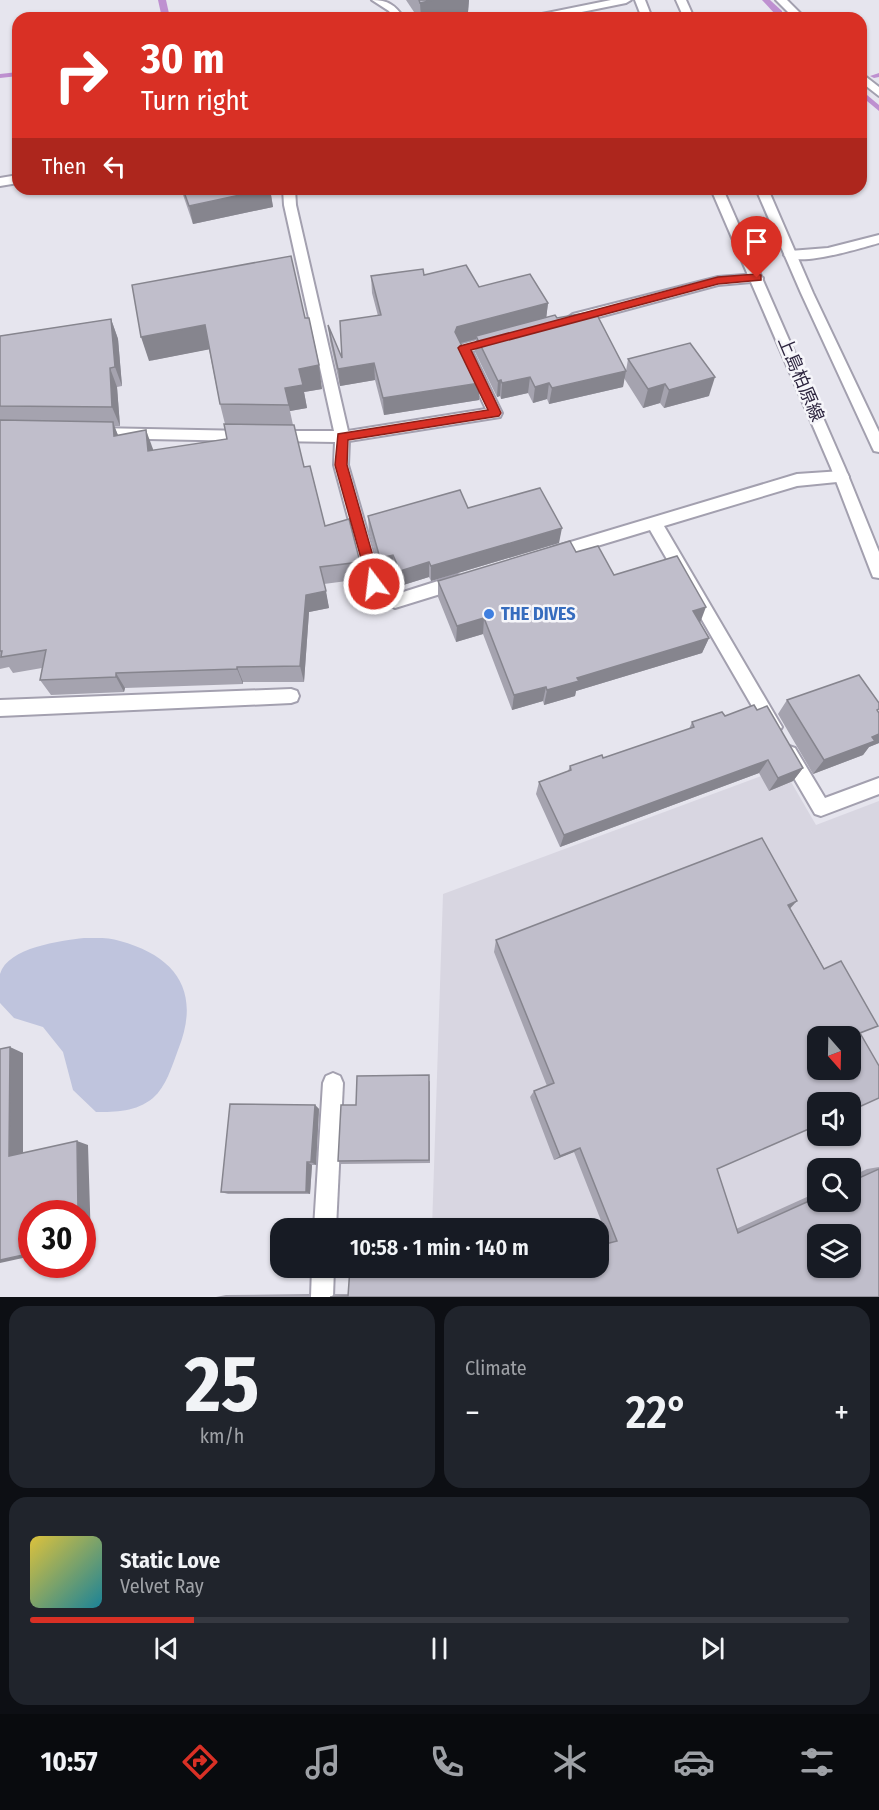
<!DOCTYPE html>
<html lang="en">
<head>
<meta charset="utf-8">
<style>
  :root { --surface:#171b24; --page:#20242c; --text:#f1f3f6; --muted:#9ea1a6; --line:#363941; --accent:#d93025 }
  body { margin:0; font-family:"Fira Sans Condensed","Noto Sans JP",sans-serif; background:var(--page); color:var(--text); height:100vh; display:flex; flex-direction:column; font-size:22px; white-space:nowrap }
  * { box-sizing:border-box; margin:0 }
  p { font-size:20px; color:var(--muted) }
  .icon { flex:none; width:33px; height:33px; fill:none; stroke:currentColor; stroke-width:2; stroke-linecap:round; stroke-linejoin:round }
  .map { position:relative; height:1297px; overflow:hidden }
  .sheet { display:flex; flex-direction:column; gap:9px; padding:9px; background:#0d0f14; flex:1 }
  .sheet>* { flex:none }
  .banner { position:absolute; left:12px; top:12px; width:855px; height:183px; border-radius:18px; box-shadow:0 2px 4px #0004; background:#d93025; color:#fff; overflow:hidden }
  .needle { width:39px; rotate:160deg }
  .controls { position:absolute; left:807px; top:1026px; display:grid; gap:12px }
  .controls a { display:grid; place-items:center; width:54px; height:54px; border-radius:12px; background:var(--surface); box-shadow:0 2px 4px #0004; font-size:30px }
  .speed { position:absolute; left:18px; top:1200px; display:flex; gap:12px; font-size:30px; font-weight:700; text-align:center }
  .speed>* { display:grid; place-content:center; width:78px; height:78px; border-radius:50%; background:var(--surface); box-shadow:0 2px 4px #0004; line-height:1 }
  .speed .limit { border:9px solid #d22; background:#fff; color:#111 }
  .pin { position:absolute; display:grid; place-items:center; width:51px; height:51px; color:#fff; margin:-62px -26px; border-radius:50% 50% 50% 0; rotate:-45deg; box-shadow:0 0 6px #0007 }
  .pin .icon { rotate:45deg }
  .me { position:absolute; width:66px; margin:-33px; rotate:345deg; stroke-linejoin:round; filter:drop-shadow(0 0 4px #0008) }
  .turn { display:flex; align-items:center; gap:21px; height:126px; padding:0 30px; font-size:27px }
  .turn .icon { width:78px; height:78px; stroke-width:2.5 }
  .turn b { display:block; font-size:42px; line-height:51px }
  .then { display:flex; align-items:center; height:57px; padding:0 30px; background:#0003; gap:12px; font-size:22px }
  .big { font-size:45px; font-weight:600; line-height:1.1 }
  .sheet .widget { flex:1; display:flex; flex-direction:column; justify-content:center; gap:9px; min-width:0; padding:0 21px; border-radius:18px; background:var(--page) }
  .sheet .dial { align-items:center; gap:0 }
  .dial b { font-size:78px; line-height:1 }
  .song { display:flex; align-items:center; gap:18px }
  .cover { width:72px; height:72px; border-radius:9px; background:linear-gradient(135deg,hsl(50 70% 55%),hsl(190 70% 35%)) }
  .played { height:6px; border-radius:3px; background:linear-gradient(90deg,var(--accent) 20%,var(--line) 20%) }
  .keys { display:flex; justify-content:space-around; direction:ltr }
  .heat { display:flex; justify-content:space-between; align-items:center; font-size:33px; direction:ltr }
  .sheet .tiles { flex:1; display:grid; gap:9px; grid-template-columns:1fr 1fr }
  .widget:last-child { grid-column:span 2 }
  .trip { position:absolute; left:270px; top:1218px; width:339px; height:60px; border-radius:18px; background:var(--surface); box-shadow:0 2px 4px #0004; font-weight:600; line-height:60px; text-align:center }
  .dock { display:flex; height:96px; justify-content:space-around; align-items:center; background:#090b0e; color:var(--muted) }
  .dock .icon { width:42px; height:42px }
  .dock .selected { color:var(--accent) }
  .dock b { font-size:27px; color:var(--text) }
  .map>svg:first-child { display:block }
  .built { fill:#d8d6e1; fill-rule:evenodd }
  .green { fill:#bfc4dd }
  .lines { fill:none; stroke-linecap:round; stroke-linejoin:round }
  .stream { fill:#be90d0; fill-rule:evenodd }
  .minor-casing { stroke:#a3a0af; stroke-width:4 }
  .tertiary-casing { stroke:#a3a0af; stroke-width:4 }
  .minor { fill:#fff; fill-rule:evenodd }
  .tertiary { fill:#fff; fill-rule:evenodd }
  .wall { fill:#a5a3af }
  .shaded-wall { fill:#86858e }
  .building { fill:#c0becb; stroke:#86858e; stroke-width:1.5; fill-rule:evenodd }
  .route { fill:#d93025; stroke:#8d1f18; stroke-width:1.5 }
  .shop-dot { fill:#3f7fe0; stroke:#f6f6fa; stroke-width:2 }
  .labels { text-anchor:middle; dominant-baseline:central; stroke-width:5; stroke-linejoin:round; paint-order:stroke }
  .street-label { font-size:18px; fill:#2d253f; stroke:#f6f6fa }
  .shop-label { font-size:18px; font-weight:bold; fill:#366cbe; stroke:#f6f6fa; text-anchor:start }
</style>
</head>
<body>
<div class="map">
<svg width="879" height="1297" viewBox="0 0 879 1297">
  <rect width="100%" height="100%" fill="#e6e5ee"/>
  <path class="built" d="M783 768 816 825 879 801V1297H430L431 1268H598V1228H432L443 894ZM818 1036H850V1070H818ZM818 1102H850V1136H818ZM818 1168H850V1202H818ZM818 1234H850V1268H818Z"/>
  <path class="green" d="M84 938C96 938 109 937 120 941 178 957 201 993 178 1050 172 1066 166 1087 153 1098 136 1112 116 1112 96 1112L73 1090 63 1052 43 1027 14 1018 0 1003C0 994 0 982 0 974 8 947 61 941 84 938Z"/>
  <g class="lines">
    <g class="stream">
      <polygon points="158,0 166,0 170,18 162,18"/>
      <polygon points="762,0 770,0 782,11 782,15 776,15"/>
      <polygon points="18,72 18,76 0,78 0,74"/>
      <polygon points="879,73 879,77 874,78 870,76"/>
      <polygon points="861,90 879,105 879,111 861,96"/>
    </g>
    <defs>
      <g id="minor">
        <path d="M372 0C388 0 395 5 404 18H394L389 11Z"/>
        <polygon points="611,0 631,0 626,3 552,18 532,18 537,15"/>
        <polygon points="776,0 787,0 805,18 794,18"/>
        <polygon points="861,73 879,87 879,96 861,82"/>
        <polygon points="18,175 18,183 0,186 0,178"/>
        <polygon points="283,189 295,189 296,205 348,431 486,409 457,348 459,345 496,335 503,340 501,343 472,351 502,413 500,417 349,441 348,465 381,580 397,594 457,575 463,577 465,582 463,587 395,608 368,589 366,584 334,465 335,442 274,441 267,436 274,431 334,431 284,205"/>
        <path d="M879 235V243C861 248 797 268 784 255L790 251 828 248Z"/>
        <polygon points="757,274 763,278 762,281 718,285 573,324 566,319 573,314 718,277"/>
        <polygon points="97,428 248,431 255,436 248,441 97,438 90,433"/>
        <polygon points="842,471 847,473 849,477 847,481 797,486 664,526 779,722 782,727 779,732 773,735 767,732 650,530 554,559 549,557 546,553 549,549 554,547 797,474"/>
        <polygon points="291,689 297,691 299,696 297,701 291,703 0,716 0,700"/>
        <polygon points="789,746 795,748 825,798 879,778 879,794 821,816 815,814 780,754 783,748"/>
        <polygon points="333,1073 340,1076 343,1083 336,1228 314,1228 323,1083 326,1076"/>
        <polygon points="312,1268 334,1268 333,1297 311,1297"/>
      </g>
      <g id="tertiary">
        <polygon points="635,0 645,0 652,18 642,18"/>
        <polygon points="676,0 686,0 694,18 684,18"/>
        <polygon points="711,189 723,189 845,468 879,552 879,578 873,577 871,572 831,468"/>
        <polygon points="756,189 768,189 813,293 879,432 879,452 874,451 872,447 801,293"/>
      </g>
    </defs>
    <use href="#minor" class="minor-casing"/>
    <use href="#tertiary" class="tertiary-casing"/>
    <use href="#minor" class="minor"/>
    <use href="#tertiary" class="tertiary"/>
  </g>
  <g class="wall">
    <polygon points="406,0 469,0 468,12 440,18 418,18"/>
    <polygon points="181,189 270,189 273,207 193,224"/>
    <polygon points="424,275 548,303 546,318 557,318 626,371 628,359 709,396 664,408 660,403 643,408 624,378 623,387 549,404 547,399 533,403 528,393 501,399 500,396 497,397 475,352 476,339 460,343 479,400 384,415 375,380 340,386 330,341 328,325 342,358 378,316 372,293 371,276"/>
    <polygon points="305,318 322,389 304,392 307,408 290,411 293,425 304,467 325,526 360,562 362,579 324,584 329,608 309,612 304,682 243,682 243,684 125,688 124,692 51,695 40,680 42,668 13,673 9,667 0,669 0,336 111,319 118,339 122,386 117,387 120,426 114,426 118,435 153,449 153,451 227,439 225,424 220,404 209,349 149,361"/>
    <polygon points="468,508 559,543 431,581 429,577 400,586 394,570 381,573 369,532 368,516"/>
    <polygon points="576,552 614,575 700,623 709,638 702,653 576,691 575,696 544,705 543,701 512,710 483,634 456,642 438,597 438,581"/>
    <polygon points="787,700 878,712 879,743 869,747 863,755 813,774 778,714"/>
    <polygon points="757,710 803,768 793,781 769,791 759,773 560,847 536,794 539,782 568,771 570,766 603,758 689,729 692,722"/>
    <polygon points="790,908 861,1034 717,1169 736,1229 818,1192 818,1202 850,1202 850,1177 867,1169 879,1167 879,1297 330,1297 335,1294 349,1294 350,1268 598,1268 598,1244 609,1241 574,1152 554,1160 530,1097 534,1091 547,1086 494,952 496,940"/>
    <polygon points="430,1081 430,1163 341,1164 338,1161 356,1105"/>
    <polygon points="315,1105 319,1109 316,1165 312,1165 310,1194 228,1194 221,1192"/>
    <polygon points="309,1294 310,1297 216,1297 226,1295"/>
  </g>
  <g class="shaded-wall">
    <polygon points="433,0 469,0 468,12 440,18 421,18 420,3"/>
    <polygon points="267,189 270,189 273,207 193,224 189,206"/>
    <polygon points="548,303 546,320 476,336 476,339 457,344 455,332 457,327"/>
    <polygon points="111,319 118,339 122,386 115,367"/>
    <polygon points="205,325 211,349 149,361 141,337"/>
    <polygon points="374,363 375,380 340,386 338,369"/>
    <polygon points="319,365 322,389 304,392 307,408 290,411 285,388 299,369"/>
    <polygon points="110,368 117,387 120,426 112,407"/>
    <polygon points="626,371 623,387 549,404 552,388"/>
    <polygon points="530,377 528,393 501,399 502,383"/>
    <polygon points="715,377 709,396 664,408 669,390"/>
    <polygon points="501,380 500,396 497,397 498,381"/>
    <polygon points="480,383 479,400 384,415 383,398"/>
    <polygon points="549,383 547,399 533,403 535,387"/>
    <polygon points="665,384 660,403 643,408 648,389"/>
    <polygon points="113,422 120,441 114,436"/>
    <polygon points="146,430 153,449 155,470 148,451"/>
    <polygon points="562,528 559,543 431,581 431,566"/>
    <polygon points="393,555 394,570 381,573 380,558"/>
    <polygon points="429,562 429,577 400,586 400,571"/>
    <polygon points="326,591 329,608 309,612 304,682 300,666 306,595"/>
    <polygon points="706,607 700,623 693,611"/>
    <polygon points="484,618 483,634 456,642 457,626"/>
    <polygon points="709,638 702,653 576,691 575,696 544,705 547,690 577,678"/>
    <polygon points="237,667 243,682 243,684 237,669"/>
    <polygon points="116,673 125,688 124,692 116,677"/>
    <polygon points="546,687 543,701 512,710 514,695"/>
    <polygon points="879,734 879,743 869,747 863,755 813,774 824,760"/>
    <polygon points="768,760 759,773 560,847 564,835"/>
    <polygon points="803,768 793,781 769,791 778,778"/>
    <polygon points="797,901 784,915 788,905"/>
    <polygon points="10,1047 23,1053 23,1159 9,1156"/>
    <polygon points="315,1105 319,1109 316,1165 311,1162"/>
    <polygon points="77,1141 88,1145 91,1242 82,1244 82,1214 78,1214"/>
    <polygon points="580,1148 574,1152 554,1160 560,1156"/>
    <polygon points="307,1162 312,1165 310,1194 306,1192"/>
    <polygon points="32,1253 32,1256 0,1263 0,1260"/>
  </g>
  <g class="building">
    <polygon points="419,0 433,0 420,3"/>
    <polygon points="183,189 267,189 189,206"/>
    <polygon points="291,256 305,318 309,318 319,365 299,369 303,385 285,388 289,405 220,404 205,325 141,337 132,285"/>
    <polygon points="466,265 479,287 530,274 548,303 457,327 455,332 480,383 383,398 374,363 338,369 328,325 342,358 340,321 381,315 371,276 423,269 424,275"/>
    <polygon points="595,311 626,371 552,388 549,383 535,387 530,377 502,383 501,380 498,381 476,336 555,315 557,318"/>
    <polygon points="111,319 115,367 110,368 112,407 0,406 0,336"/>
    <polygon points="690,343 715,377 669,390 665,384 648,389 628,359"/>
    <polygon points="0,420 113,422 114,436 146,430 148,451 227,439 224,424 294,425 304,467 310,466 325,526 349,519 360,562 320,567 326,591 306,595 300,666 237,667 237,669 116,673 116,677 40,680 46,650 1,657 2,651 0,651"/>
    <polygon points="540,488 562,528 431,566 429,562 400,571 393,555 380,558 368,516 460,490 468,508"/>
    <polygon points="570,541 576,552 598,546 614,575 677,556 706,607 693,611 709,638 577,678 579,681 547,690 546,687 514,695 484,618 457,626 438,581"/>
    <polygon points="859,675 879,703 879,709 877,710 879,713 879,734 872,737 875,741 824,760 787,700"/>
    <polygon points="754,705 757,710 767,706 803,768 778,778 768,760 564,835 539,782 571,770 570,766 602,755 603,758 694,727 692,722 722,712 725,716"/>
    <path d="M762 838 797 901 788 905 824 969 841 961 878 1026 860 1033 879 1066V1098L850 1111V1102H818V1125L717 1169 738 1233 818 1197V1202H850V1182L879 1169V1297H330L348 1296 350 1268H504L505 1270 515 1268H598V1246L617 1241 580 1148 560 1156 534 1091 554 1083 496 940ZM818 1036H850V1070H818ZM818 1234H850V1268H818Z"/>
    <polygon points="10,1047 9,1156 77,1141 78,1214 32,1214 32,1253 0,1260 0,1049"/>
    <polygon points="429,1075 429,1160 338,1161 341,1105 356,1105 357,1076"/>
    <polygon points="230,1104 315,1105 311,1162 307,1162 306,1192 221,1192"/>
  </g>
  <polygon class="route" points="757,274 761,275 761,280 718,284 471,350 501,413 499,416 348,440 347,465 381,584 379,587 369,587 335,465 338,434 488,410 458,348 460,346 718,277"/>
  <circle class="shop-dot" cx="489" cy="614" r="6"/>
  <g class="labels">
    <g class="street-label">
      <text transform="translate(801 379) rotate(67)">上島柏原線</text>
    </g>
    <g class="shop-label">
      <text x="501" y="614">THE DIVES</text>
    </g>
  </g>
</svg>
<div class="controls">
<a><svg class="needle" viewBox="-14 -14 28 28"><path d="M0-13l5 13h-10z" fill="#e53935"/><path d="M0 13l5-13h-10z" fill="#9ea1a6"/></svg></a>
<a><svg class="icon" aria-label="sound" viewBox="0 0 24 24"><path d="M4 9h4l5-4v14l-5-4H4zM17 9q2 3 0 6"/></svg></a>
<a><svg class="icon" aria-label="search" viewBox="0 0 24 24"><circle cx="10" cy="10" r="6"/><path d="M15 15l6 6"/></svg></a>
<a><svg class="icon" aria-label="layers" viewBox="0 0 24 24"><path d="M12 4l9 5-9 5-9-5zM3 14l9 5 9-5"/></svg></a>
</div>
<div class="speed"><div class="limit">30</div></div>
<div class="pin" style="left:757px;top:278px;background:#d93025"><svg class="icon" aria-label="arrive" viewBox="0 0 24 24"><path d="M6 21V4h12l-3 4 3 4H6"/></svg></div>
<svg class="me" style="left:374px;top:584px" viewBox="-20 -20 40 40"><circle r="17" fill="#d93025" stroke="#fff" stroke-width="3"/><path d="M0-11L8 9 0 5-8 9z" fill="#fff"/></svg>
<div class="trip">10:58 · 1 min · 140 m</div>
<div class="banner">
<div class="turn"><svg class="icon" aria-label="right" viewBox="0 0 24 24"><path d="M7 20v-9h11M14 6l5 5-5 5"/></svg><div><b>30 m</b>Turn right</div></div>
<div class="then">Then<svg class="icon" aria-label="left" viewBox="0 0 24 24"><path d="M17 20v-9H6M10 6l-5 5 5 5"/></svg></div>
</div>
</div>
<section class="sheet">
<div class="tiles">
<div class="widget dial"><b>25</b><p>km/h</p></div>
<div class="widget"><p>Climate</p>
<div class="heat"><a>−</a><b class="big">22°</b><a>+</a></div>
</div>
<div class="widget">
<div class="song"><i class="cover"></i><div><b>Static Love</b><p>Velvet Ray</p></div></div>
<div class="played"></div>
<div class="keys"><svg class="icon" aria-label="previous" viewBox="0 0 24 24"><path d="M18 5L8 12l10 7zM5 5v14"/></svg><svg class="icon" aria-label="pause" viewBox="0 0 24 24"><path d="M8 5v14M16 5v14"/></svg><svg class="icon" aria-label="next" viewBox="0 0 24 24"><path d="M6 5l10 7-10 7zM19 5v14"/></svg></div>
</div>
</div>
</section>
<nav class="dock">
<b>10:57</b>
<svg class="icon selected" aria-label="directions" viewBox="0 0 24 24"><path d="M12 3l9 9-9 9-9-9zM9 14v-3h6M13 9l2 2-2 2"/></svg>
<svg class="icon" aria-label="music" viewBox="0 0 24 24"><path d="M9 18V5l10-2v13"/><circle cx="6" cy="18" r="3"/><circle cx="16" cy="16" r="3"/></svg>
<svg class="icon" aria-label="phone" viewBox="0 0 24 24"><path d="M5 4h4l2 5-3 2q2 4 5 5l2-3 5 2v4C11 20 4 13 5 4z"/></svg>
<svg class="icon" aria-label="climate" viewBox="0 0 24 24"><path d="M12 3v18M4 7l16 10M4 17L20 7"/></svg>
<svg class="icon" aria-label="car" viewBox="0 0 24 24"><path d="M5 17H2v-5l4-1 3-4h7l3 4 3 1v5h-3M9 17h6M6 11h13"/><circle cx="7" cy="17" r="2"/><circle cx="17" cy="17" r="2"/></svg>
<svg class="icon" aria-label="filters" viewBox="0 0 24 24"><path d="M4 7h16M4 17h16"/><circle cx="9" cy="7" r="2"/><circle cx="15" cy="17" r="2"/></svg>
</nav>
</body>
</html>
